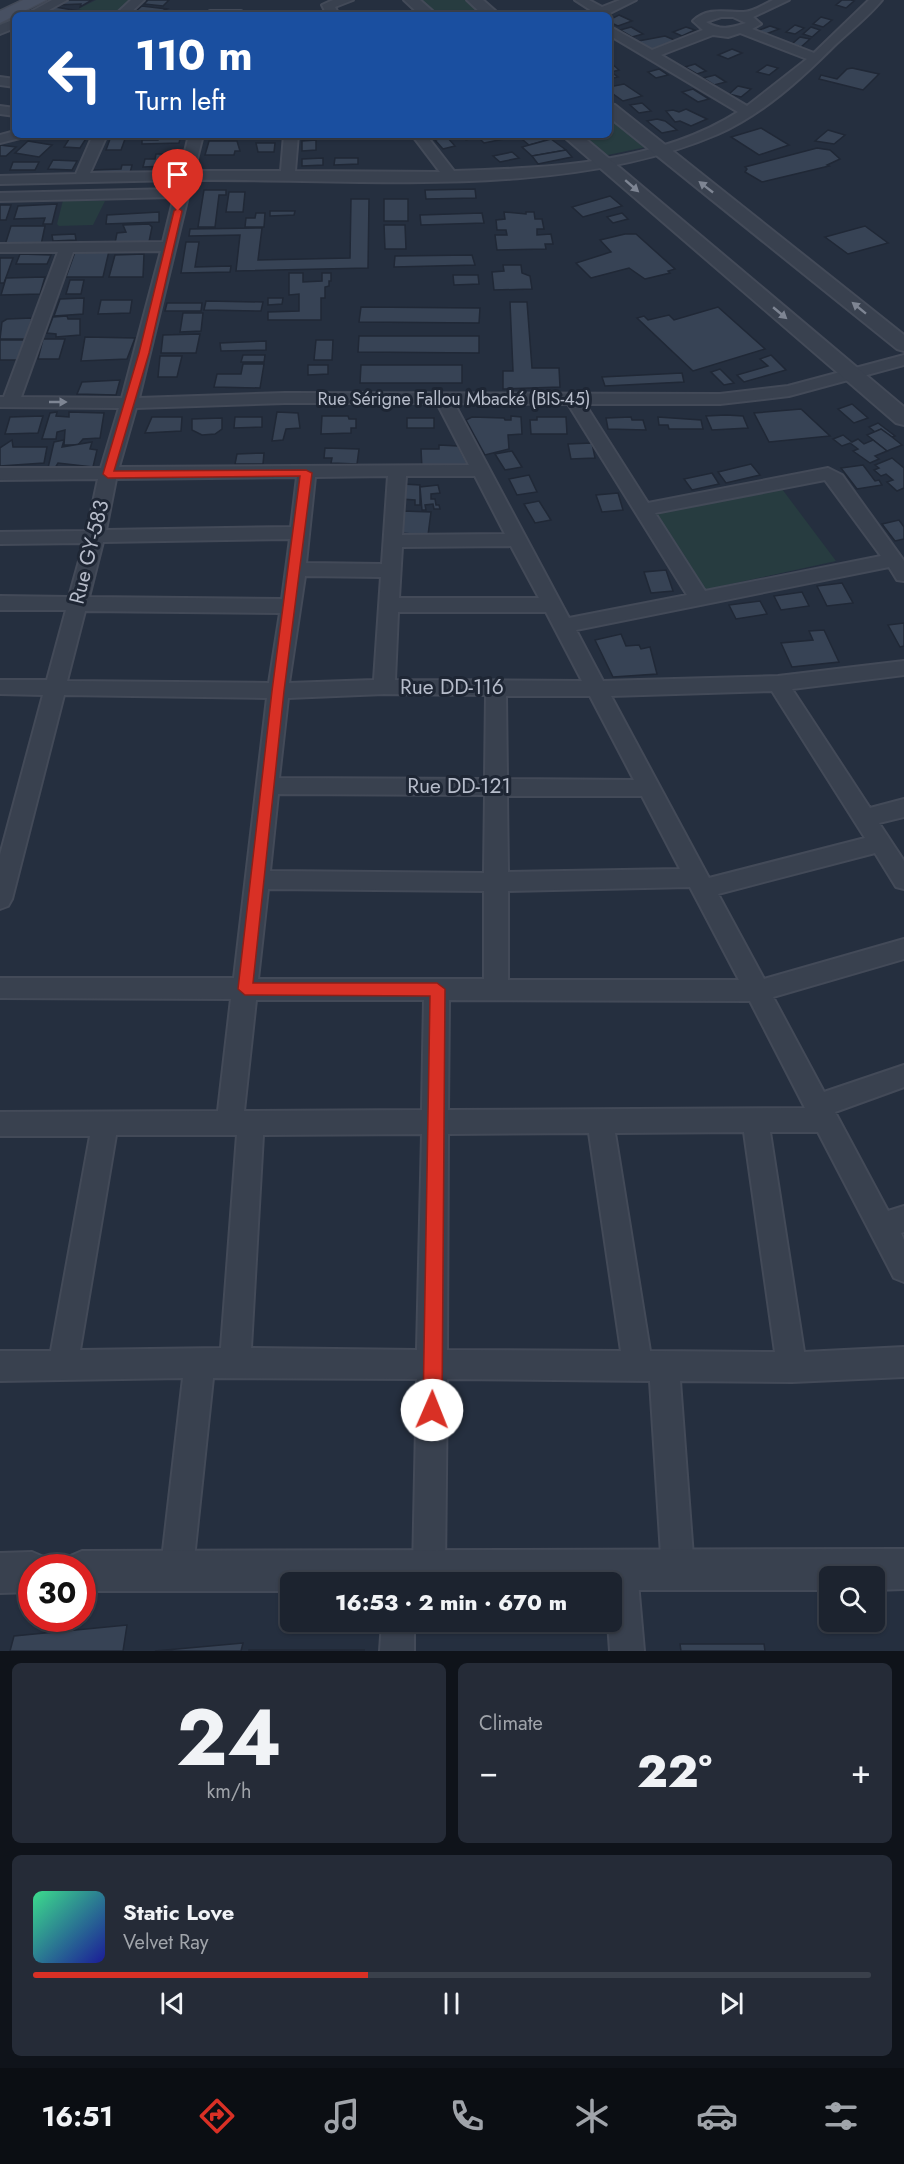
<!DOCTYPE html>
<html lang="en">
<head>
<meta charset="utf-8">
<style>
  :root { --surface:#1c232f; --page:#252b37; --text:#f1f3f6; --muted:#a0a4aa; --line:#3a404b; --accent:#d93025 }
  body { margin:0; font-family:Jost,sans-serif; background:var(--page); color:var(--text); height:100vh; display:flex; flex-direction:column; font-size:22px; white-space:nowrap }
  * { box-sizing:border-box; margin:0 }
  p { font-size:20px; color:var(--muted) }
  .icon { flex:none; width:33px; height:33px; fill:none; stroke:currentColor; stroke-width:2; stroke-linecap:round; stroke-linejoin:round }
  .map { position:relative; height:1651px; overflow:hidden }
  .details { display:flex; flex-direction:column; gap:12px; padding:12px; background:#0f131a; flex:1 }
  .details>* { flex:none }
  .top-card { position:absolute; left:12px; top:12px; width:600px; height:126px; border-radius:9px; box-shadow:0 2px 4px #0004,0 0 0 2px var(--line); background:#1a4fa0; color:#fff; overflow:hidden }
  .buttons { position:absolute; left:819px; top:1566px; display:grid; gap:12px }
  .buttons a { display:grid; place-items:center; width:66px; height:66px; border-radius:9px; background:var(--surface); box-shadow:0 2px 4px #0004,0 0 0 2px var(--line); font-size:30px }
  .speed { position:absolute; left:18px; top:1554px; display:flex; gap:12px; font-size:30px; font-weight:700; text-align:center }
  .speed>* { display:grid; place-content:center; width:78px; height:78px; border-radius:50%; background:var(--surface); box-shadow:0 2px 4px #0004,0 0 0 2px var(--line); line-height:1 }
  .speed .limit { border:9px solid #d22; background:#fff; color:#111 }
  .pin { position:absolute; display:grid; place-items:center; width:51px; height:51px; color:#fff; margin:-62px -26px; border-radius:50% 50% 50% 0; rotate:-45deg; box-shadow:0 0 6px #0007 }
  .pin .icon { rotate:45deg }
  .me { position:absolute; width:66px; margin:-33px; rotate:1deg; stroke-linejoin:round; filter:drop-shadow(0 0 4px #0008) }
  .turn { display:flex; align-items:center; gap:21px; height:126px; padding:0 24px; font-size:27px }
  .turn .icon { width:78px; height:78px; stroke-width:2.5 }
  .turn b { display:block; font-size:42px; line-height:51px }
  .big { font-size:45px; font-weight:800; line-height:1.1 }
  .details .tile { flex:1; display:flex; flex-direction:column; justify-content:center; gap:9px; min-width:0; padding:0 21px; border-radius:9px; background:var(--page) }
  .details .dial { align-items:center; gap:0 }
  .dial b { font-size:78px; line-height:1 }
  .song { display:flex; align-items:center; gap:18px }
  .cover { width:72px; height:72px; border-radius:9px; background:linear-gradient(135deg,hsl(150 70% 55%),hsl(240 70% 35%)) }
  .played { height:6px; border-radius:3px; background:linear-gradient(90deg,var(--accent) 40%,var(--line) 40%) }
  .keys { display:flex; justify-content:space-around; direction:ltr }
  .heat { display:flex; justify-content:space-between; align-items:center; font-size:33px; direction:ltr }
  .details .tiles { flex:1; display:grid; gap:12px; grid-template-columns:1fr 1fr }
  .tile:last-child { grid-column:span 2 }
  .trip { position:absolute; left:280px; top:1572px; width:342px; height:60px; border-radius:9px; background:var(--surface); box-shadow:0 2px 4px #0004,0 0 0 2px var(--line); font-weight:800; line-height:60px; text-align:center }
  .tabs { display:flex; height:96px; justify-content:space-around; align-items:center; background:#0b0e13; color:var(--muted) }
  .tabs .icon { width:42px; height:42px }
  .tabs .on { color:var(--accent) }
  .tabs b { font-size:27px; color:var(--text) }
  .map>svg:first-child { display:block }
  .green { fill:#273c40 }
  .building { fill:#374355; stroke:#202836; stroke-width:1.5 }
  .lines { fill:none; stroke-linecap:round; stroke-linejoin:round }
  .minor-casing { stroke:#434a58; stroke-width:4 }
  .tertiary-casing { stroke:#434a58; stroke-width:4 }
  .secondary-casing { stroke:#434a58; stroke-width:3 }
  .minor { fill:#39414f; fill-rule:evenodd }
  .tertiary { fill:#39414f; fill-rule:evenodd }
  .secondary { fill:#475062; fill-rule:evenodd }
  .oneway { fill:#7e8593 }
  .route { fill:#d93025; stroke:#8d1f18; stroke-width:1.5 }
  .labels { text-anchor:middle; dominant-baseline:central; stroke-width:6; stroke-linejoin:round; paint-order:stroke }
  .far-street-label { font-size:18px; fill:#b6bcca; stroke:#1e2634 }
  .street-label { font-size:21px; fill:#b6bcca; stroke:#1e2634 }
</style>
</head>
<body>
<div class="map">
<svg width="904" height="1651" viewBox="0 0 904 1651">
  <rect width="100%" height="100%" fill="#252f3f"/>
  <g class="green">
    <polygon points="96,0 134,0 117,15 99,15 78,9"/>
    <polygon points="417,0 466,0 485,15 435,15"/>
    <polygon points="609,115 646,147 603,156 577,135 609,135"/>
    <polygon points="63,200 105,201 93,225 59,226 57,224"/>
    <polygon points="779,485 836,561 704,590 653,512"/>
  </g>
  <g class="building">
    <polygon points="64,0 92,0 80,7 81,4 54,5"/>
    <polygon points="148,0 169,0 163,6 144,4"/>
    <polygon points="842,0 851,0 854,1 846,8 836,5"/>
    <polygon points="142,6 167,9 153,15 132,14"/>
    <polygon points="55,7 79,11 94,15 40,15"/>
    <polygon points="619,15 632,21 618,26 609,22 609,20"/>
    <polygon points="821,17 832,20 823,27 813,24"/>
    <polygon points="795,25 804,28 795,34 786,32"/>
    <polygon points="770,26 779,29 766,34 757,31"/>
    <polygon points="631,27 643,34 632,37 620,30"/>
    <polygon points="686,27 695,30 682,36 673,32"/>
    <polygon points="811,27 820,30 812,37 803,34"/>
    <polygon points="665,36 679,42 654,52 633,42"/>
    <polygon points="800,37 810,39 801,47 792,44"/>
    <polygon points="732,49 742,53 728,59 718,55"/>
    <polygon points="612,64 619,70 611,72 618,77 609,79 609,65"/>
    <polygon points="695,64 706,71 697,74 685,67"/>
    <polygon points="767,65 778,68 769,75 757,72"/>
    <polygon points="852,68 879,74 863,90 819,79 821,75 837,79 847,69"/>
    <polygon points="659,69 668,75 656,78 648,72"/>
    <polygon points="715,75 726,82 714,85 703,78"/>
    <polygon points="624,84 642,96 623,101 609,91 609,87"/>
    <polygon points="738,86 751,89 741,97 729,94"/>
    <polygon points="693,89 709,99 698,102 682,92"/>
    <polygon points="642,103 651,111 639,113 630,105"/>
    <polygon points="686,109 707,119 691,126 680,121 675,122 666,111 673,110 679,112"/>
    <polygon points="657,119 665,121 677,130 662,133 647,121"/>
    <polygon points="761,128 789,145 759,155 731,137"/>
    <polygon points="828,130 845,135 834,144 815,141"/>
    <polygon points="159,135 181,135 179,143 142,144 142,140 158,140"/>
    <polygon points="461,135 500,135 504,139 484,143 478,137 466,140"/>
    <polygon points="517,135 546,135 551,139 529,145"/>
    <polygon points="71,136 87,137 80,148 64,147"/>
    <polygon points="447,137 455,146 443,149 435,140"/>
    <polygon points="110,139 125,139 121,150 106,150"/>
    <polygon points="551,139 566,150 532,156 522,147"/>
    <polygon points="316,140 316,150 302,151 302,141"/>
    <polygon points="28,141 52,145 39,157 15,153"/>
    <polygon points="209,141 237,141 240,151 235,151 234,155 205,155"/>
    <polygon points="256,143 275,143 274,152 258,152"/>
    <polygon points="0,145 16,147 6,156 0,156"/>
    <polygon points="817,148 830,150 840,159 827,165 829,166 762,182 745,172 747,169 745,167"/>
    <polygon points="566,150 572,157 538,164 532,156"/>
    <polygon points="512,152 519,158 500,162 493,156"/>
    <polygon points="156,154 169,154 167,166 143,167 145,159 155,159"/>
    <polygon points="323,158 323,165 302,166 302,159"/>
    <polygon points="335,158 358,158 358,164 334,165"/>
    <polygon points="53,160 77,161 72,170 48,169"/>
    <polygon points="13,162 39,162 35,170 10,170"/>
    <polygon points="122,165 132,165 129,177 91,177 93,170 121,169"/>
    <polygon points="475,189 476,198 426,199 425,190"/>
    <polygon points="204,190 226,190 226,195 219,195 215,227 198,227"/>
    <polygon points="229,192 245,192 243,212 226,212"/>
    <polygon points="610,196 622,206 583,217 572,207"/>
    <polygon points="351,199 369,199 368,268 236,271 240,235 189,236 190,229 262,228 258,260 350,258"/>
    <rect x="384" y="199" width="24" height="22"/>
    <polygon points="57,204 52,224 43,224 45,218 14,219 18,206"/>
    <polygon points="0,205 11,205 6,220 0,220"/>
    <polygon points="270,211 295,211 294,215 270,216"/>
    <polygon points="159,212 159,222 106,224 107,215"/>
    <polygon points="504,212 526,214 526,212 534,212 535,219 542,219 544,229 537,229 537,235 551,234 553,244 545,244 546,249 497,250 495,235 507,235 506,230 497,230 496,220 505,219"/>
    <polygon points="256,213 265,213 264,227 245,227 246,218 255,218"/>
    <polygon points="482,213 484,223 421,225 420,215"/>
    <polygon points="622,213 628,219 613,223 607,217"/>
    <polygon points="149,224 152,227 149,242 115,243 117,233 126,232 123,225"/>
    <polygon points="384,225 405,225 406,249 385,249"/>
    <polygon points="11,226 45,226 41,245 5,245"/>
    <polygon points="865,226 888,243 848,254 825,237"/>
    <polygon points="75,234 76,240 53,241 52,235"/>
    <polygon points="625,234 636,234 675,269 668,271 670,273 645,279 629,268 591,278 576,263 611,252 600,240"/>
    <polygon points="186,242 199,242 195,267 231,266 230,272 181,273"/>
    <polygon points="109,251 103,277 66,277 75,252"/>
    <polygon points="20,254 51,255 47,264 16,264"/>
    <polygon points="144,254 143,277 109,277 115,255"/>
    <polygon points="472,255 475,265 394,267 395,256"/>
    <polygon points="0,258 13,258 4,283 0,283"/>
    <polygon points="503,265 521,265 522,273 530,276 532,289 494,290 492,272 504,271"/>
    <polygon points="289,273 303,273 303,282 322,281 322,273 331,273 331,281 329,281 329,286 325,287 325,298 321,298 321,320 268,320 268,312 299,311 299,294 289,295"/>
    <polygon points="453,275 478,275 479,284 454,285"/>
    <polygon points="45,277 40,294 1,295 6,278"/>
    <polygon points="70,280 84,280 81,294 66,294"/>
    <polygon points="84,298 83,314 54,316 60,299"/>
    <polygon points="268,298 283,298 282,304 268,305"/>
    <polygon points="101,300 132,300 130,313 98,314"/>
    <polygon points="206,301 263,302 261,311 204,310"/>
    <polygon points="510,302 527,302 532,368 559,368 560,387 503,389 503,371 513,371"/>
    <polygon points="167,303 202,303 201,311 165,311"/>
    <polygon points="361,307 480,308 479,323 359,322"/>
    <polygon points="718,307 765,349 693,371 637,318 644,316 648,320 669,315 674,320"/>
    <polygon points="183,313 203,313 201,331 180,332"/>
    <polygon points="67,316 68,319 80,319 80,335 56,337 56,334 47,333 53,317"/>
    <polygon points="32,318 26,339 0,339 2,322 7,319"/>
    <polygon points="200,334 196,353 161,353 163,335"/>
    <polygon points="359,336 479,336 479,353 358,352"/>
    <polygon points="85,337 135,338 127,359 81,361"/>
    <polygon points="43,339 65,339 59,359 38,359"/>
    <polygon points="0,340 26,340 19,360 0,360"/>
    <polygon points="316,340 333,340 332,360 314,360"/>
    <polygon points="266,341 266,350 221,351 220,343"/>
    <polygon points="243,355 265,355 264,362 241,362"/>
    <polygon points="771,355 786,370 744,382 737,375 768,366 760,359"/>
    <polygon points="160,356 182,356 177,377 158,377"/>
    <polygon points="243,364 264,364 260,388 214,387 217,374 241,374"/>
    <polygon points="308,365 328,365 328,374 308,375"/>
    <polygon points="361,365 462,365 462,383 360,383"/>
    <polygon points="720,369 734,383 724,385 711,372"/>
    <polygon points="682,373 684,382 605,386 602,377"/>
    <polygon points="120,380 116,395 77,394 82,382"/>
    <polygon points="852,404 868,418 854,423 838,409"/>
    <polygon points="801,409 830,436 769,442 754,413"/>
    <polygon points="57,412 56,416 69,417 69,412 104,413 100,438 83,439 78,445 64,445 65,430 57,432 56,439 42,439 50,413"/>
    <polygon points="277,412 298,413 300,428 286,429 283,440 272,441"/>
    <polygon points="726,415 743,416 748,428 712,430 706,416"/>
    <polygon points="43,416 38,433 5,434 10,417"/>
    <polygon points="322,416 348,416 349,419 356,419 356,428 351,428 351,433 321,434"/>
    <polygon points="511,416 521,417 522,434 508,435 509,449 485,455 466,420 472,417 504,418 505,420 511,420"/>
    <polygon points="152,417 182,417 181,431 145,433"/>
    <polygon points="235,417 262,417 262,427 234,428"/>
    <polygon points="537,417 566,417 567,434 531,434 530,420 537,420"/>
    <polygon points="631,417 632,420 643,420 646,430 608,429 606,418"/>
    <polygon points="658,417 701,420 703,429 669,429 668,425 659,425"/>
    <polygon points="222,418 222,429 215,434 202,435 192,430 192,419"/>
    <rect x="407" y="418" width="27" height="10"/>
    <polygon points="878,423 895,436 892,437 881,429 875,432 869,427"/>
    <polygon points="881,429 892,437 902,445 887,451 867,435"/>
    <polygon points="843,435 852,442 858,439 864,444 873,440 887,451 875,456 879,459 870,463 853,451 858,449 850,443 842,446 833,439"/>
    <polygon points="12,440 13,447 47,447 44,463 0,466 0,448"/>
    <polygon points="64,440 62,447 92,442 90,449 97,450 93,467 58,463 55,468 48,468 54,442"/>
    <polygon points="592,443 595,458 571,459 568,444"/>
    <polygon points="439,445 458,446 469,467 422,469 421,449 439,449"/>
    <polygon points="325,448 359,449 357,464 331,463 332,458 324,458"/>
    <polygon points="512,451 522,467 505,470 495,454"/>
    <polygon points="264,453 263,464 235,464 237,454"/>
    <polygon points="892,458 904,468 904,488 897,491 887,482 893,480 886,474 881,476 874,470 879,468 875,465"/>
    <polygon points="751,464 760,475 726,483 718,472"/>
    <polygon points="863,465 875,481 879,480 882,485 857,489 841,468"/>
    <polygon points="712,473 719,484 692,490 684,479"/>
    <polygon points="529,475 537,492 517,495 509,479"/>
    <polygon points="402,484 420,485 420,505 415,505 415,500 401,499"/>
    <polygon points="438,485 440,493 431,494 431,499 435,499 436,505 439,505 440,509 434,509 433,504 425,505 426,510 422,510 420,487"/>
    <polygon points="618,493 623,510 602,512 596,495"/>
    <polygon points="539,501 551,520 535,523 524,504"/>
    <polygon points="402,511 431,512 428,535 399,533"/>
    <polygon points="899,520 904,527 904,539 895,541 882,524"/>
    <polygon points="666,570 673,591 651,593 644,572"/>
    <polygon points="842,583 853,603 827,606 817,586"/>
    <polygon points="802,592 809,606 781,610 774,596"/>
    <polygon points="760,601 767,614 736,619 729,605"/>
    <polygon points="904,623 904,646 900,647 888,625"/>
    <polygon points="824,630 839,662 792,667 781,643 813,640 809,631"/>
    <polygon points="621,634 626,646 639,645 641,649 650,647 657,674 613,677 595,640"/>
    <polygon points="127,1625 123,1651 10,1651 14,1636"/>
    <polygon points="243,1643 241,1651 155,1651"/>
    <polygon points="680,1644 764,1644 765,1651 681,1651"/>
    <polygon points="249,1650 365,1650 249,1651"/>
  </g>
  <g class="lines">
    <defs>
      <g id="minor">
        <polygon points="52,0 67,0 40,15 25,15"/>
        <polygon points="131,0 144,0 128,15 115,15"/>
        <polygon points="333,0 353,0 335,7 339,15 327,15 322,5"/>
        <polygon points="575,0 589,0 602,7 620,0 636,0 606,15 588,15 592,11"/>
        <path d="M773 0H789L753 17 761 24 752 29 814 53 869 0H882C869 16 851 30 836 44 801 79 763 114 718 134 563 201 358 178 192 180L139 398 285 393 720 394 788 386 904 355V365L789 396 720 404H585L648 503 828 468 842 475 904 561V581L897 580 889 567 576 630 603 681 778 676 904 661V675L792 689 870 808 904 799V817L879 823 904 861V889L896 887 875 853 718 894 764 979 904 939V959L773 997 824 1092 904 1065V1087L835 1112 888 1211 904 1206V1232L901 1233 904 1240V1282L894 1278 818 1132H770L804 1352 904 1347V1377L792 1382 680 1381 694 1570 689 1581 678 1586 667 1581 662 1570 650 1381 447 1379 445 1571 440 1582H418L413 1571 417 1379 213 1378 193 1568 188 1579 177 1584 166 1579 161 1568 183 1378 0 1381V1351H51L90 1136H0V1112L218 1111 231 999 0 998V978H234L267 698 64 695 12 899 8 906 0 909V855L43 695 0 694V680H47L66 610H0V596L69 597 84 543 0 544V532L87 531 98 479 0 480V468H101L119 408 0 407V397H4L58 252H0V244L163 242 174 197 0 201V193L176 189 178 180 0 184V176L76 174 93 135H107L90 173 180 172 189 135H203L194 171H281L284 135H298L295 171 440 172 412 135H426L454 171C548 168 656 164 738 112L609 35V26L652 50 703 30 693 21C707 7 725 12 742 12 751 13 765 4 773 0ZM721 17H733L746 23C730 28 721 31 706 22ZM740 33 807 59 747 106 661 55 713 35 728 37ZM161 251 122 398 21 397 73 252ZM285 403H437L469 465 119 467 136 408ZM454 403 568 404 687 595 569 618ZM388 476 382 564 306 563 315 477ZM406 476H475L505 534 402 535ZM297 477 291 527 106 530 116 479ZM825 480 881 556 705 591 655 513ZM290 539 282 599 89 597 103 542ZM511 546 539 598H399L402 547ZM305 576 381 577 374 680 289 683ZM85 611 280 613 269 683 67 681ZM398 612H546L582 681 395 680ZM772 691 865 838 709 878 611 696ZM384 694 486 695 485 779 279 778 288 698ZM506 696H590L634 780 507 779ZM278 794 485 795 484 873 270 871ZM507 796H642L680 869 508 872ZM690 887 739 980H508V891ZM268 889 484 891V979H258ZM256 1000H424L422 1110 244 1111ZM449 1000 750 1001 805 1108 448 1110ZM744 1132 775 1352 650 1351 615 1133ZM589 1133 621 1351 447 1350 448 1134ZM422 1134 417 1350 251 1348 263 1135ZM116 1135H237L221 1348 80 1350Z"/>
        <polygon points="210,11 241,11 247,15 204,15"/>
        <polygon points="15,19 15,28 0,34 0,25"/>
        <polygon points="0,77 15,79 15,87 0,85"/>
        <polygon points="0,106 15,108 15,116 0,114"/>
        <polygon points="15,131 15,135 22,135 20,138 0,143 0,135"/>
        <polygon points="621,1555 632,1560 637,1571 644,1651 610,1651 608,1622 612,1622 612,1582 606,1582 605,1571 610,1560"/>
        <polygon points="382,1622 414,1622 414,1651 380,1651"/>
      </g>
      <g id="tertiary">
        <polygon points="404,0 420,0 437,15 420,15"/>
        <polygon points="467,0 483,0 500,15 483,15"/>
        <polygon points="609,104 615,105 904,335 904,351 897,349 609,117"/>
        <polygon points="562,135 581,135 904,407 904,425 896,423"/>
        <polygon points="904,1549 904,1589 874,1590 874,1576 830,1576 830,1590 612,1590 612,1582 291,1582 291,1591 82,1591 82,1568 63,1568 68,1557 82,1551"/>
        <polygon points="32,1552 46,1558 51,1568 32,1568 32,1592 0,1593 0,1553"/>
      </g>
      <polygon id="secondary" points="23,0 46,0 0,23 0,11"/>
    </defs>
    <use href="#minor" class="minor-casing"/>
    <use href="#tertiary" class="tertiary-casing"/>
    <use href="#secondary" class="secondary-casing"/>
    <use href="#minor" class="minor"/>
    <use href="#tertiary" class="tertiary"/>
    <use href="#secondary" class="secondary"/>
  </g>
  <defs><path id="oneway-solid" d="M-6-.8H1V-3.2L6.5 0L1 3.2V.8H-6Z" transform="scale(1.5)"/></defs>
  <g class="oneway">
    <use href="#oneway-solid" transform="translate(632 186) rotate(41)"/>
    <use href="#oneway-solid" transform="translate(706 187) rotate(-142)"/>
    <use href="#oneway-solid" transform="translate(859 308) rotate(-141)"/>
    <use href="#oneway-solid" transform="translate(780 313) rotate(40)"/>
    <use href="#oneway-solid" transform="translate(58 402)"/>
  </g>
  <polygon class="route" points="178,208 182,211 149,353 114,471 306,470 312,473 284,691 253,983 437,983 445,989 442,1410 439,1417 432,1420 426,1417 423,1410 430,996 245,995 238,989 272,691 300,476 108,478 103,474 139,353 174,211"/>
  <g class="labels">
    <g class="far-street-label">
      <text x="454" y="399">Rue Sérigne Fallou Mbacké (BIS-45)</text>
    </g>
    <g class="street-label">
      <text transform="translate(89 552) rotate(-76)">Rue GY-583</text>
      <text x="452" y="687">Rue DD-116</text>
      <text x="459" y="786">Rue DD-121</text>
    </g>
  </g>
</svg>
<div class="buttons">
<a><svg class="icon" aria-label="search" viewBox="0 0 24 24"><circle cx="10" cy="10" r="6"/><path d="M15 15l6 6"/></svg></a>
</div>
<div class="speed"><div class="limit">30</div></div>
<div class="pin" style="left:178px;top:211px;background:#d93025"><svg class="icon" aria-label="arrive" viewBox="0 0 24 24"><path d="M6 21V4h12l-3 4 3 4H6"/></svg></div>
<svg class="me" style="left:432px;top:1410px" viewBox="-20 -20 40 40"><circle r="19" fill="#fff"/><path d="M0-13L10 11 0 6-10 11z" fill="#d93025"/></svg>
<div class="trip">16:53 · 2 min · 670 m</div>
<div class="top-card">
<div class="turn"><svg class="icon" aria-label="left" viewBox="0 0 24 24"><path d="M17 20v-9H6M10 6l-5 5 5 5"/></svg><div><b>110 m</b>Turn left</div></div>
</div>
</div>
<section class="details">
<div class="tiles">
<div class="tile dial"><b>24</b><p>km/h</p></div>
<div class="tile"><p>Climate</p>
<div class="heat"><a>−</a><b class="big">22°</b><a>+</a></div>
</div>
<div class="tile">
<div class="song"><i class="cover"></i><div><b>Static Love</b><p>Velvet Ray</p></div></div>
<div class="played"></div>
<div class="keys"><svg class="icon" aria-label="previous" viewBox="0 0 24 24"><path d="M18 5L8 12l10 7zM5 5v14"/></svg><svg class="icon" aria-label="pause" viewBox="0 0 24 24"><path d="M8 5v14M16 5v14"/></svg><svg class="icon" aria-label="next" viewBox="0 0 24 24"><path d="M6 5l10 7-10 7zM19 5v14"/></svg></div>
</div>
</div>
</section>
<nav class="tabs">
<b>16:51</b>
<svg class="icon on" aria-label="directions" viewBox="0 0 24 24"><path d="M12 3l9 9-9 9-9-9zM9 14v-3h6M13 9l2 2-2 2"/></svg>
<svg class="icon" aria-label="music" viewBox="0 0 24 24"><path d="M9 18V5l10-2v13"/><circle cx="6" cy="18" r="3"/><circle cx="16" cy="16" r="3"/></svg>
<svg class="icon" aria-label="phone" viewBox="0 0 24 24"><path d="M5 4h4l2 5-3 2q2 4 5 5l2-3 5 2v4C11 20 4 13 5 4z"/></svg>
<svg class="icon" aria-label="climate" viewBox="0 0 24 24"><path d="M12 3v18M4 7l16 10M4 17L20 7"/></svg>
<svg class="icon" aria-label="car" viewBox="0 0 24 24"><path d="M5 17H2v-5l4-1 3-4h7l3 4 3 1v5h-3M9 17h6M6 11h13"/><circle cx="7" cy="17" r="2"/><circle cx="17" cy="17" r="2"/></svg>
<svg class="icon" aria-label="filters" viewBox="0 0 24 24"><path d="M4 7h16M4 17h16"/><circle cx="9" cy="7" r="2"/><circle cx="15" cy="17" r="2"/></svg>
</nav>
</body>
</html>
